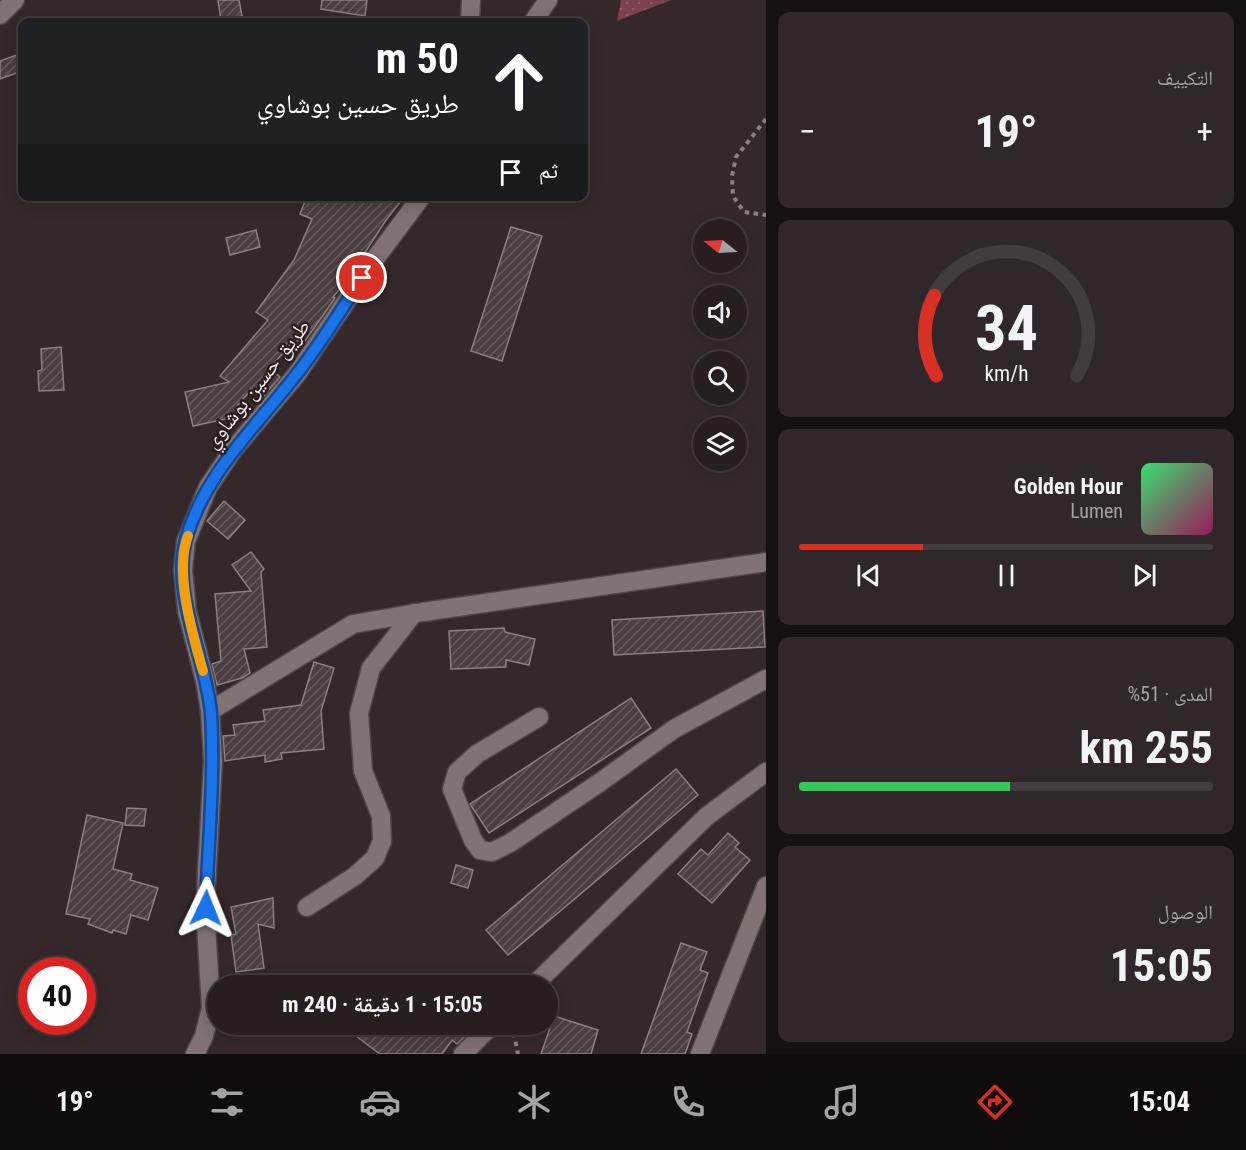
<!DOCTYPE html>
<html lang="ar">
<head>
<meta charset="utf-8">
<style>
  :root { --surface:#271e20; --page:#2f2729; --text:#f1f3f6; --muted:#a4a2a5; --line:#433c3e; --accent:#d93025 }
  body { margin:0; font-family:"Roboto Condensed","Noto Naskh Arabic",sans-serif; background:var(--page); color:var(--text); direction:rtl; height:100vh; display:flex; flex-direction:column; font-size:22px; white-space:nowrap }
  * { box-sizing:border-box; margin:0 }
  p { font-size:20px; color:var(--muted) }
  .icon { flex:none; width:33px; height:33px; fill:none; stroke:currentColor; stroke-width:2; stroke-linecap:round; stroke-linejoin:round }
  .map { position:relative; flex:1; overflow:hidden; direction:ltr }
  .side { display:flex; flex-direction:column; gap:12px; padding:12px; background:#151012; width:480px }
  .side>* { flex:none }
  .top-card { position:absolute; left:18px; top:18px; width:570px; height:183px; border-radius:12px; box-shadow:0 3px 15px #0003,0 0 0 2px var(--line); direction:rtl; background:#202124; color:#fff; overflow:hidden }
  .needle { width:39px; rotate:288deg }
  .buttons { position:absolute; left:693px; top:219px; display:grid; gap:12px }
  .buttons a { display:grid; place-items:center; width:54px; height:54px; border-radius:50%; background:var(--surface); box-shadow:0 3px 15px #0003,0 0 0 2px var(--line); font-size:30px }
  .speed { position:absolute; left:18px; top:957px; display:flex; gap:12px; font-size:30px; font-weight:700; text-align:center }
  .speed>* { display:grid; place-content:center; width:78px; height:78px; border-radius:50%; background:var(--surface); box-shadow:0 3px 15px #0003,0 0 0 2px var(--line); line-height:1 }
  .speed .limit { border:9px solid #d22; background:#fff; color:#111 }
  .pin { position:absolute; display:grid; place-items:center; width:51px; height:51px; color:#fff; margin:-26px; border:3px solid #fff; border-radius:50%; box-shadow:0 2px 6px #0007 }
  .me { position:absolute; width:66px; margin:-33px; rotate:2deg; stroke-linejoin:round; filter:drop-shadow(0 0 4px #0008) }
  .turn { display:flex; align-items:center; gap:21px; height:126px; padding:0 30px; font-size:27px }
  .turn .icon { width:78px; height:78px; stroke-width:2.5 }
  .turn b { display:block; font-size:42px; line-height:51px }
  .then { display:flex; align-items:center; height:57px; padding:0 30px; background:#0003; gap:12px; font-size:22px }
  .big { font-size:45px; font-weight:700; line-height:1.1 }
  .side .tile { flex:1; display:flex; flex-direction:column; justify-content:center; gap:9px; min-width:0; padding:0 21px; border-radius:12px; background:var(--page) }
  .side .dial { align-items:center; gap:0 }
  .dial svg { height:156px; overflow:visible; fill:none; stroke:var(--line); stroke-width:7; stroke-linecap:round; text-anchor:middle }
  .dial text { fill:var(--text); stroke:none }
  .song { display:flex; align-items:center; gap:18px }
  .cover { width:72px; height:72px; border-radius:9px; background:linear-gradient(135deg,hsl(140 70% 55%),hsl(330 70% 35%)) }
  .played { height:6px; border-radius:3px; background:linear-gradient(90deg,var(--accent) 30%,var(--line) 30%) }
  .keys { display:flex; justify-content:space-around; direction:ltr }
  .heat { display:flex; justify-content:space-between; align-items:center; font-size:33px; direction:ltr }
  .charge { height:9px; border-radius:4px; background:linear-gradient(90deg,#34c759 51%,var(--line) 0) }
  .trip { position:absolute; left:207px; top:975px; width:351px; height:60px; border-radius:30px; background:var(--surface); box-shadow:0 3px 15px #0003,0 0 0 2px var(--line); font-weight:700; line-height:60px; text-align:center; direction:rtl }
  .menu { display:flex; height:96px; justify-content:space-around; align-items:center; background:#100c0d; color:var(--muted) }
  .menu .icon { width:42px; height:42px }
  .menu .active { color:var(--accent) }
  .menu b { font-size:27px; color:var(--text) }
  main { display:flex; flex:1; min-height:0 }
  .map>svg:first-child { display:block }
  .grass { fill:url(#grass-dots) }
  .building { fill:url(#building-hatch); stroke:#8d7e80; stroke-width:1.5 }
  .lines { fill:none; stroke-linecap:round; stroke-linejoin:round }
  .minor-casing { stroke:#4f4546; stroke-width:21 }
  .path { stroke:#8a8081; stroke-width:4; stroke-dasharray:4.5 4.5; stroke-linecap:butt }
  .minor { stroke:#817274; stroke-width:18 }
  .route-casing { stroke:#114b97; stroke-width:15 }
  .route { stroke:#1a73e8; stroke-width:10 }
  .slow { stroke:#f59e0b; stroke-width:10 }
  .labels { text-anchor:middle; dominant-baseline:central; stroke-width:5; stroke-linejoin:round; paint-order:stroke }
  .street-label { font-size:21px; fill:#f2eaeb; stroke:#2a1e20 }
</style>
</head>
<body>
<main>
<section class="side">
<div class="tile"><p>التكييف</p>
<div class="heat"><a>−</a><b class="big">19°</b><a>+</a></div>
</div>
<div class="tile dial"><svg viewBox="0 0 100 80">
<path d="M14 69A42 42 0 1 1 86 69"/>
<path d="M14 69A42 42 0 0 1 13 28" stroke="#d93025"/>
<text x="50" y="56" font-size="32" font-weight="700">34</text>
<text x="50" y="72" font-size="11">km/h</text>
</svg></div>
<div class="tile">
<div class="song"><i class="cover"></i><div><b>Golden Hour</b><p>Lumen</p></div></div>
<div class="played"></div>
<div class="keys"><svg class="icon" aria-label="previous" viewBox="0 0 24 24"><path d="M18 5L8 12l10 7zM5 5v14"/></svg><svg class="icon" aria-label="pause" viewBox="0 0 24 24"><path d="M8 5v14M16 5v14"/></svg><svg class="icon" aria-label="next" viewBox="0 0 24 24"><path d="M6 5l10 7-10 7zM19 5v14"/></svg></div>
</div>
<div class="tile"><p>المدى · 51%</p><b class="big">255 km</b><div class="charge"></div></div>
<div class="tile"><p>الوصول</p><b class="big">15:05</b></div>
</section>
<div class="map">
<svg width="766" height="1054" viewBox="0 0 766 1054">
  <defs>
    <pattern id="grass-dots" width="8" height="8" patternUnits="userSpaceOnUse" patternTransform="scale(1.5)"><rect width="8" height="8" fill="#7b414d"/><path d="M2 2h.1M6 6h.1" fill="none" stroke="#8e5d67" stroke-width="1.8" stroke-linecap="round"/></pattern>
    <pattern id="building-hatch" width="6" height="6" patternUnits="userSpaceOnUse" patternTransform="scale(1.5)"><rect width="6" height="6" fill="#4b3e40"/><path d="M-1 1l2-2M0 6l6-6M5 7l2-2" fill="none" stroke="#655a5c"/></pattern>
  </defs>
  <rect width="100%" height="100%" fill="#34282a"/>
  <polygon class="grass" points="621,0 671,0 617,21"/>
  <g class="building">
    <polygon points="218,0 239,0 242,16 221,20"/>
    <polygon points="322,0 367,0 365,16 321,9"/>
    <polygon points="22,53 22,71 0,79 0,61"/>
    <polygon points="307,196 405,196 386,220 348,279 333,297 335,298 303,344 295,339 270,368 280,377 262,398 252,389 237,406 239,416 193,426 185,392 229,382 220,376 268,320 256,312 294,260 312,219 300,214"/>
    <polygon points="511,227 542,236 502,361 471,351"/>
    <polygon points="256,230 260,247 230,255 226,238"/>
    <polygon points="61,347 64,390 39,391 38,371 42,370 41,349"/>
    <polygon points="224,501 245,520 228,539 207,521"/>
    <polygon points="251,552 264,569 261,572 267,647 244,649 250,673 242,678 217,685 212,664 221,661 215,594 251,591 232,565"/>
    <polygon points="763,611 765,647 614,655 612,620"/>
    <polygon points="504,628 505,632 535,639 529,665 506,660 506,667 451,669 449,631"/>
    <polygon points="314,662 334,668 321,711 324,749 281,753 282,759 265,762 265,755 225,761 223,736 235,735 233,725 265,721 263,710 301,705"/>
    <polygon points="631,698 651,728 489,833 470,804"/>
    <polygon points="676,769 698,795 508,955 486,930"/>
    <polygon points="127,808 146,809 144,826 125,825"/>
    <polygon points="87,815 123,823 113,869 132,874 130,880 158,888 148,920 131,915 126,934 113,930 112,933 88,924 90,919 66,914"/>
    <polygon points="728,833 739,843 735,847 750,860 712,903 678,874 701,849 708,855"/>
    <polygon points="456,865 473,870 468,888 451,883"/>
    <polygon points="273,898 274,928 258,924 264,968 236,972 231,935 236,934 231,907"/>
    <polygon points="681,943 707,952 700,970 708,973 687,1032 692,1034 685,1054 641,1054"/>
    <polygon points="554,1016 598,1030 591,1054 541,1054"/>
    <polygon points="340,1024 477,1024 457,1044 452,1040 442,1054 380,1054"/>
  </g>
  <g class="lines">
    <defs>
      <g id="minor">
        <polyline points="0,15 15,0"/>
        <polyline points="470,22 471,0"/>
        <polyline points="533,22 548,0"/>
        <polyline points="210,711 353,624 423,612 766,562"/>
        <polyline points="539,717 477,754 457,772 452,789 473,840 480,850 492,852 510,843 599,783 674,729 766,679"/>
        <polyline points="307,907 355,876 375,858 382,841 381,816 363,771 359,713 371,668 414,613"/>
        <polyline points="533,986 707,816 766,772"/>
        <polyline points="195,1054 204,1036 211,1008 205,907 213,761 210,711 205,681 187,611 183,570 186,541 208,487 233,450 297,374 375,259 422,196"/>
        <polyline points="463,1054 493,1024"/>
        <polyline points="700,1054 766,886"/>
      </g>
    </defs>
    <use href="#minor" class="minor-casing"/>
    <g class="path">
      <polyline points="766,119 736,157 732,176 733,196 744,212 766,215"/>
      <polyline points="512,1024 518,1054"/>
    </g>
    <use href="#minor" class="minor"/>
  </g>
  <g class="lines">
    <defs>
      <path id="route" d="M206 908C208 843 215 778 211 713 206 658 171 594 186 539 205 473 255 428 296 375 320 345 341 310 362 278"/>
    </defs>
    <use href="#route" class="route-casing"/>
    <use href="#route" class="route"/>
    <path class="slow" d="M188 536C174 572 193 636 203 671"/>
  </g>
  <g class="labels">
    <g class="street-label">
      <text transform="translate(257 384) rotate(-52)">طريق حسين بوشاوي</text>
    </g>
  </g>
</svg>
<div class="buttons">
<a><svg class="needle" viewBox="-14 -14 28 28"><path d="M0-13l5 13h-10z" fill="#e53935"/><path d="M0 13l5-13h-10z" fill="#a4a2a5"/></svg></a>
<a><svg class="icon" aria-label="sound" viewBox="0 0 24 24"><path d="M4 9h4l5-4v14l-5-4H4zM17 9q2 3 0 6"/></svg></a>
<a><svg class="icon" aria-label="search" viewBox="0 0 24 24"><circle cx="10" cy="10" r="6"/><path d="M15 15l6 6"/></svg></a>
<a><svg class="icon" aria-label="layers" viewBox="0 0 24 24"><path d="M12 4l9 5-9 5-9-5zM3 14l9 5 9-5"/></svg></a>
</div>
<div class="speed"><div class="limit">40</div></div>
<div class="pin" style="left:362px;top:278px;background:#d93025"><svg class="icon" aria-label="arrive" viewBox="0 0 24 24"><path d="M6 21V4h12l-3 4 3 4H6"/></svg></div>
<svg class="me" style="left:206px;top:908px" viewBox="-20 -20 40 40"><path d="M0-17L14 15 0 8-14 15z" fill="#1a73e8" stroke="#fff" stroke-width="4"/></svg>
<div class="trip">15:05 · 1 دقيقة · 240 m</div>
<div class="top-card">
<div class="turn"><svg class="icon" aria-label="ahead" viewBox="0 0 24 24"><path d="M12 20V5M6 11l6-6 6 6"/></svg><div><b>50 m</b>طريق حسين بوشاوي</div></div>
<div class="then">ثم<svg class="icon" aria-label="arrive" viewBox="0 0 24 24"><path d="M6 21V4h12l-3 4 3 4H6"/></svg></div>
</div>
</div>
</main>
<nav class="menu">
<b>15:04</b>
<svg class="icon active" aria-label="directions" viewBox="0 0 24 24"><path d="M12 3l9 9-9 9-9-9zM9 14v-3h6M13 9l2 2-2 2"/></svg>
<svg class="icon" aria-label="music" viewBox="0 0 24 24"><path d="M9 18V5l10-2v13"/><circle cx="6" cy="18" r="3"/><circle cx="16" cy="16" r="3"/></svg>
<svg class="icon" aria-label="phone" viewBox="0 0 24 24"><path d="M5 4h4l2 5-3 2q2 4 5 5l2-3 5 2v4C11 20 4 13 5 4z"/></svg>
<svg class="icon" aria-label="climate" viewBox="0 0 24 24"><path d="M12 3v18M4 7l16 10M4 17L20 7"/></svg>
<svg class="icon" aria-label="car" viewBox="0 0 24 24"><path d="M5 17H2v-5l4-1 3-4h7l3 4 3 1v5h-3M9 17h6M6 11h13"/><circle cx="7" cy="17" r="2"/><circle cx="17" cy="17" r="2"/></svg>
<svg class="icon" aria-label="filters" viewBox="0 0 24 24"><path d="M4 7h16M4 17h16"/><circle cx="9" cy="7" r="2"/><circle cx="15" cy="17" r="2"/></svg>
<b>19°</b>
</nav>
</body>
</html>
